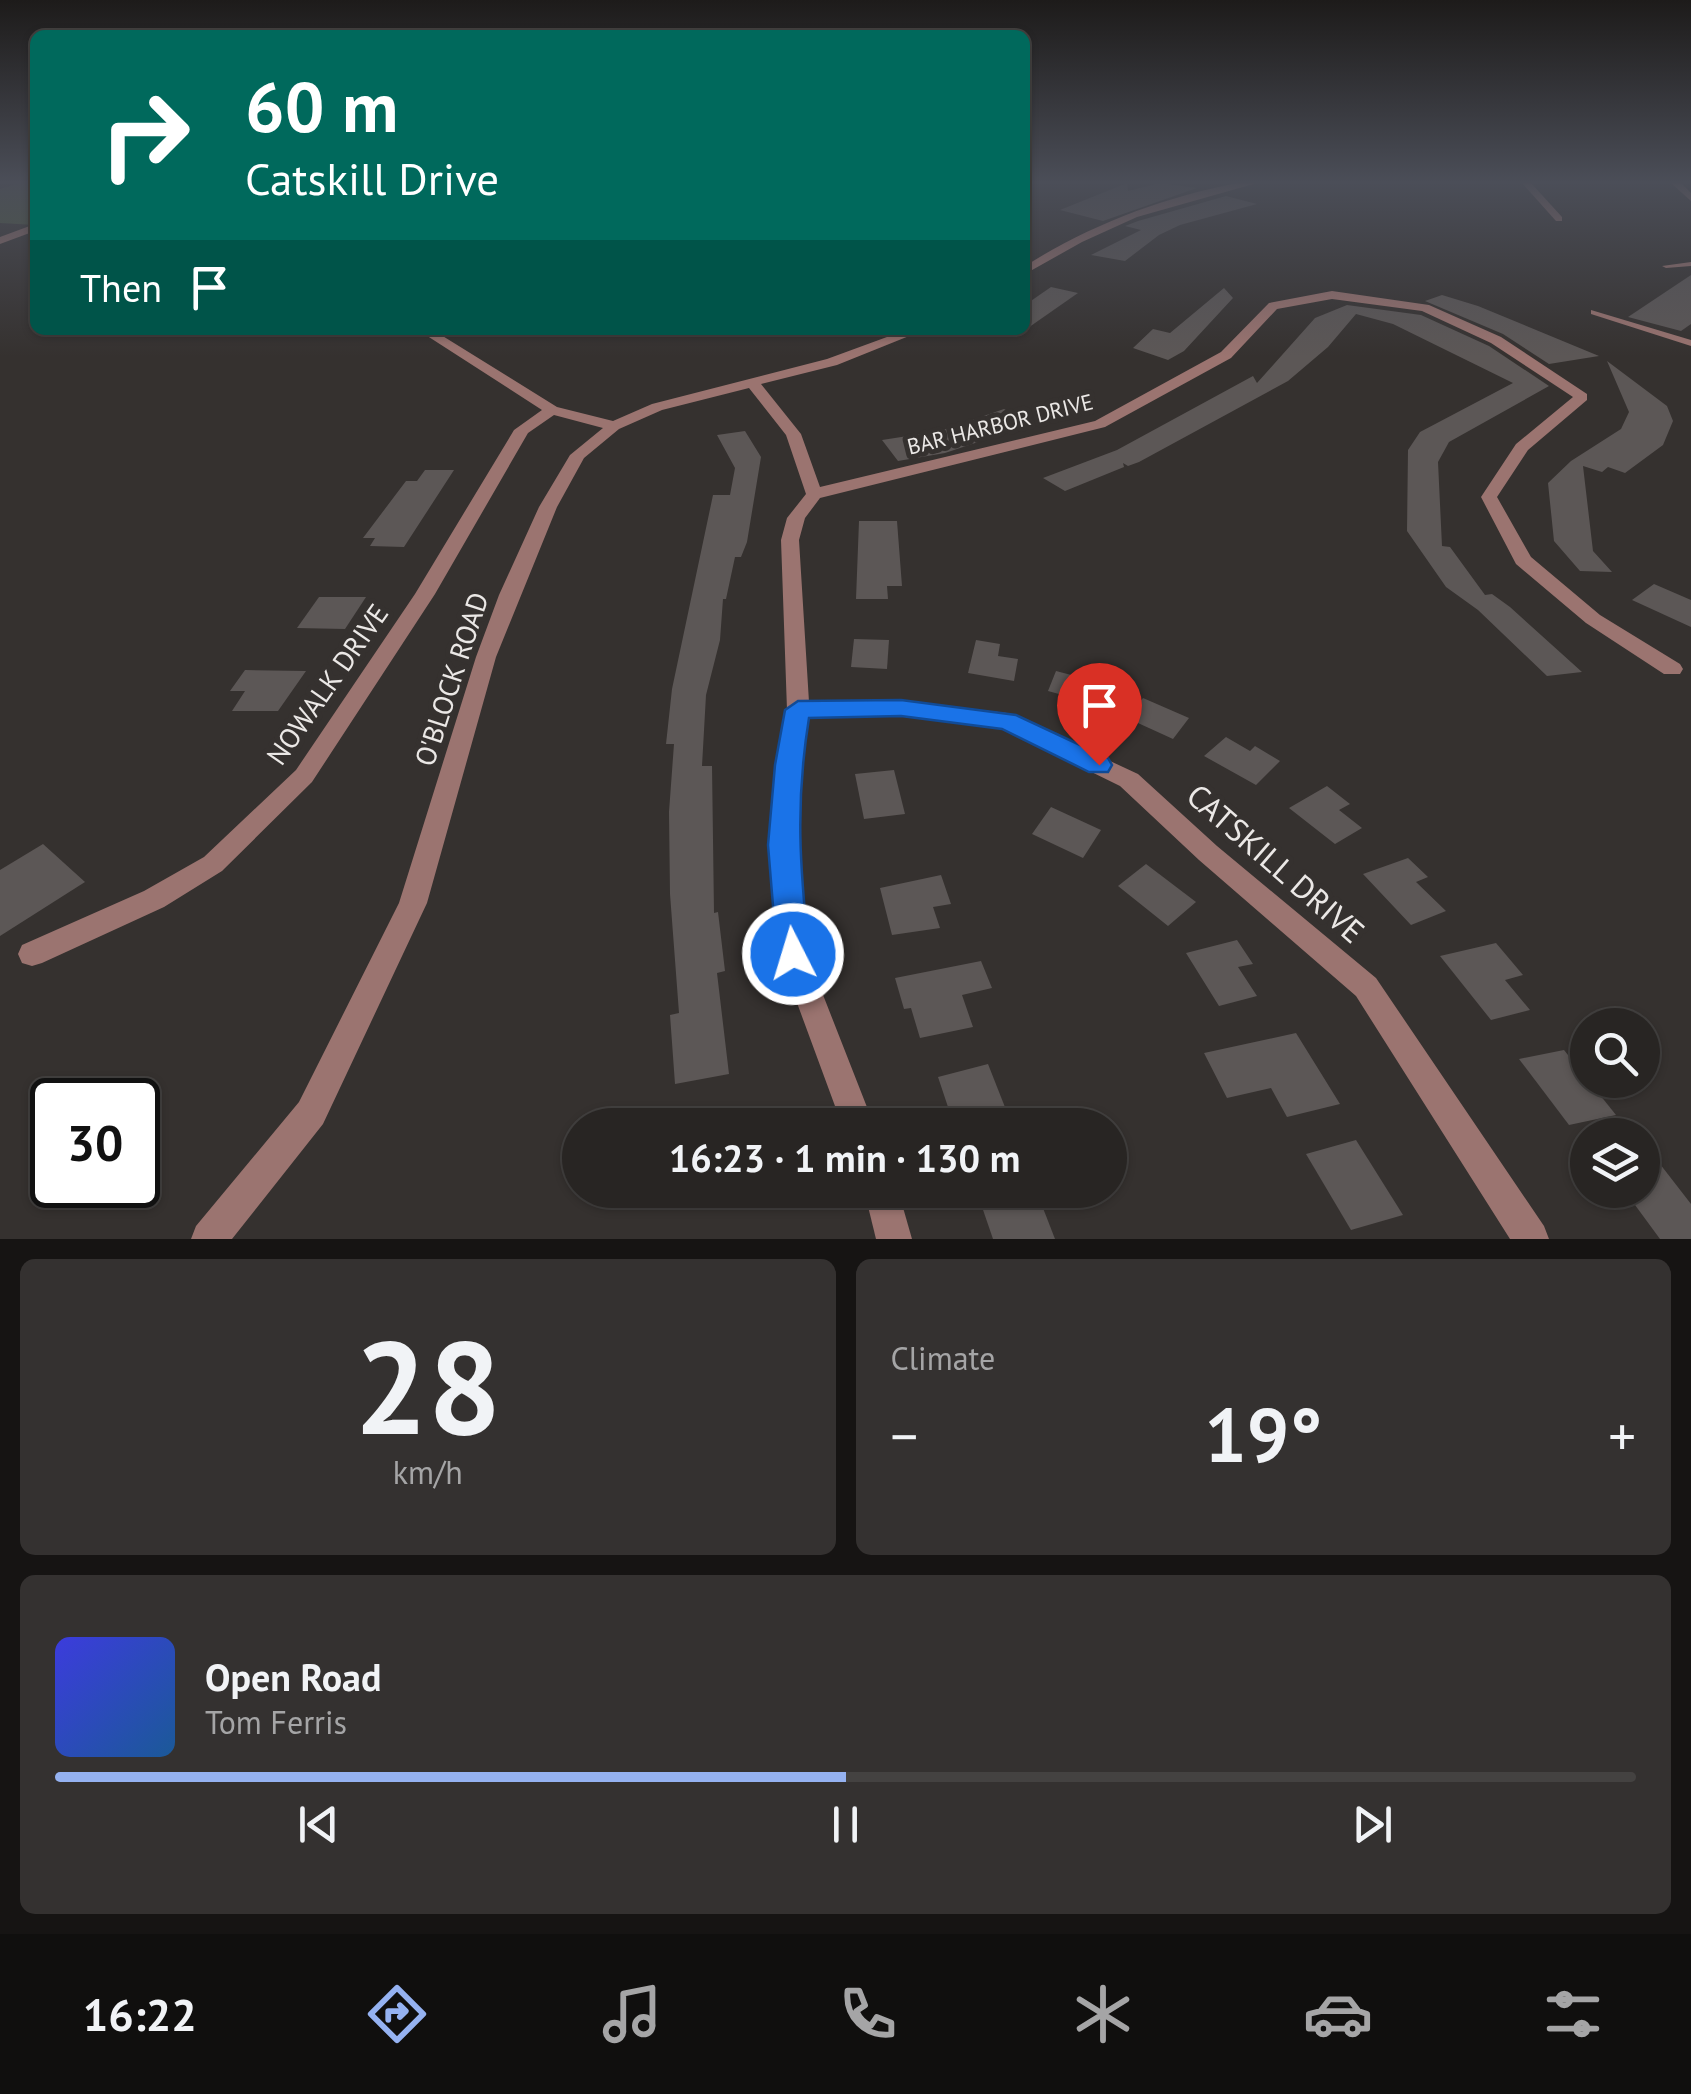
<!DOCTYPE html>
<html lang="en">
<head>
<meta charset="utf-8">
<style>
  :root { --surface:#282523; --page:#343130; --text:#f1f3f6; --muted:#a5a5a6; --line:#444241; --accent:#95b2f1 }
  body { margin:0; font-family:"PT Sans",sans-serif; background:var(--page); color:var(--text); height:100vh; display:flex; flex-direction:column; font-size:38px; white-space:nowrap }
  * { box-sizing:border-box; margin:0 }
  p { font-size:32px; color:var(--muted) }
  .icon { flex:none; width:55px; height:55px; fill:none; stroke:currentColor; stroke-width:2; stroke-linecap:round; stroke-linejoin:round }
  .map { position:relative; height:1239px; overflow:hidden }
  .details { display:flex; flex-direction:column; gap:20px; padding:20px; background:#161413; flex:1 }
  .details>* { flex:none }
  .hud { position:absolute; left:30px; top:30px; width:1000px; height:305px; border-radius:15px; box-shadow:0 2px 8px #0004,0 0 0 2px var(--line); background:#00695c; color:#fff; overflow:hidden }
  .controls { position:absolute; left:1570px; top:1008px; display:grid; gap:20px }
  .controls a { display:grid; place-items:center; width:90px; height:90px; border-radius:50%; background:var(--surface); box-shadow:0 2px 8px #0004,0 0 0 2px var(--line); font-size:50px }
  .speed { position:absolute; left:30px; top:1078px; display:flex; gap:20px; font-size:50px; font-weight:700; text-align:center }
  .speed>* { display:grid; place-content:center; width:130px; height:130px; border-radius:50%; background:var(--surface); box-shadow:0 2px 8px #0004,0 0 0 2px var(--line); line-height:1 }
  .speed .limit { border:5px solid #111; border-radius:15px; background:#fff; color:#111 }
  .pin { position:absolute; display:grid; place-items:center; width:85px; height:85px; color:#fff; margin:-102px -42px; border-radius:50% 50% 50% 0; rotate:-45deg; box-shadow:0 0 10px #0007 }
  .pin .icon { rotate:45deg }
  .me { position:absolute; width:110px; margin:-55px; rotate:355deg; stroke-linejoin:round; filter:drop-shadow(0 0 8px #0008) }
  .turn { display:flex; align-items:center; gap:35px; height:210px; padding:0 50px; font-size:45px }
  .turn .icon { width:130px; height:130px; stroke-width:2.5 }
  .turn b { display:block; font-size:70px; line-height:85px }
  .then { display:flex; align-items:center; height:95px; padding:0 50px; background:#0003; gap:20px; font-size:38px }
  .big { font-size:75px; font-weight:800; line-height:1.1 }
  .details .widget { flex:1; display:flex; flex-direction:column; justify-content:center; gap:15px; min-width:0; padding:0 35px; border-radius:15px; background:var(--page) }
  .details .dial { align-items:center; gap:0 }
  .dial b { font-size:130px; line-height:1 }
  .song { display:flex; align-items:center; gap:30px }
  .cover { width:120px; height:120px; border-radius:15px; background:linear-gradient(135deg,hsl(240 70% 55%),hsl(210 70% 35%)) }
  .played { height:10px; border-radius:5px; background:linear-gradient(90deg,var(--accent) 50%,var(--line) 50%) }
  .keys { display:flex; justify-content:space-around; direction:ltr }
  .heat { display:flex; justify-content:space-between; align-items:center; font-size:55px; direction:ltr }
  .details .tiles { flex:1; display:grid; gap:20px; grid-template-columns:1fr 1fr }
  .widget:last-child { grid-column:span 2 }
  .trip { position:absolute; left:562px; top:1108px; width:565px; height:100px; border-radius:50px; background:var(--surface); box-shadow:0 2px 8px #0004,0 0 0 2px var(--line); font-weight:800; line-height:100px; text-align:center }
  .tabs { display:flex; height:160px; justify-content:space-around; align-items:center; background:#100f0e; color:var(--muted) }
  .tabs .icon { width:70px; height:70px }
  .tabs .on { color:var(--accent) }
  .tabs b { font-size:45px; color:var(--text) }
  .map>svg:first-child { display:block }
  .green { fill:#4d5c3f }
  .building { fill:#5c5756 }
  .lines { fill:none; stroke-linecap:round; stroke-linejoin:round }
  .service { fill:#9b7470; fill-rule:evenodd }
  .minor { fill:#9b7470; fill-rule:evenodd }
  .route { fill:#1a73e8; stroke:#114b97; stroke-width:2.5 }
  .labels { text-anchor:middle; dominant-baseline:central; stroke-width:10; stroke-linejoin:round; paint-order:stroke }
  .far-street-label { font-size:22px; fill:#ebe8e6; stroke:#35312f }
  .street-label { font-size:28px; fill:#ebe8e6; stroke:#35312f }
  .near-street-label { font-size:32px; fill:#ebe8e6; stroke:#35312f }
</style>
</head>
<body>
<div class="map">
<svg width="1691" height="1239" viewBox="0 0 1691 1239">
  <rect width="100%" height="100%" fill="#35312f"/>
  <polygon class="green" points="20,183 35,183 35,225 0,223 0,189"/>
  <g class="building">
    <polygon points="1127,183 1128,191 1160,183 1197,188 1103,221 1060,210"/>
    <polygon points="1226,196 1257,204 1180,225 1159,235 1125,261 1091,255 1141,230 1125,226 1138,221"/>
    <polygon points="1691,275 1691,324 1681,331 1628,317"/>
    <polygon points="1051,287 1078,293 1025,330 1025,305"/>
    <polygon points="1224,288 1233,298 1184,351 1168,360 1133,348 1153,329 1170,333"/>
    <polygon points="1442,295 1478,306 1599,356 1549,364 1503,334 1425,301"/>
    <polygon points="1347,305 1421,315 1489,346 1549,386 1449,442 1438,462 1442,546 1450,547 1485,595 1492,594 1510,607 1582,672 1547,676 1478,610 1446,587 1407,531 1408,450 1420,432 1513,383 1393,324 1356,314 1328,347 1288,381 1139,462 1128,466 1123,463 1124,467 1065,491 1043,478 1117,450 1253,376 1257,383 1315,318"/>
    <polygon points="1607,361 1667,406 1673,421 1663,445 1625,473 1608,467 1602,472 1583,466 1593,551 1612,572 1580,571 1554,541 1548,483 1571,461 1621,429 1629,412"/>
    <polygon points="1004,409 1032,424 945,453 898,461 882,440 940,431"/>
    <polygon points="745,431 761,457 747,542 741,557 735,557 726,599 723,599 720,640 706,695 702,766 712,766 714,913 718,912 725,971 717,973 729,1074 675,1084 670,1015 679,1013 670,894 669,812 674,744 666,744 672,689 713,495 730,495 735,468 717,435"/>
    <polygon points="425,470 454,470 404,547 370,546 375,538 363,538 406,481 417,481"/>
    <polygon points="859,521 897,521 902,586 887,586 888,599 856,599"/>
    <polygon points="1654,584 1691,600 1691,627 1632,600"/>
    <polygon points="319,597 366,597 345,629 297,628"/>
    <polygon points="854,639 889,640 887,669 851,667"/>
    <polygon points="976,640 1000,644 998,656 1018,659 1014,681 968,673"/>
    <polygon points="245,670 306,671 278,711 232,711 245,691 230,691"/>
    <polygon points="1056,671 1102,683 1095,704 1048,691"/>
    <polygon points="1143,698 1189,718 1173,739 1127,718"/>
    <polygon points="1226,737 1250,751 1255,746 1280,761 1256,785 1204,756"/>
    <polygon points="894,770 905,814 864,819 855,774"/>
    <polygon points="1327,786 1350,804 1339,810 1362,828 1335,844 1289,808"/>
    <polygon points="1051,807 1101,830 1083,858 1032,834"/>
    <polygon points="43,844 85,882 0,936 0,870"/>
    <polygon points="1408,858 1428,877 1416,882 1446,911 1411,925 1363,874"/>
    <polygon points="1146,864 1196,902 1168,926 1118,886"/>
    <polygon points="941,875 951,904 933,907 940,928 892,935 880,888"/>
    <polygon points="1237,940 1253,964 1238,967 1257,996 1219,1006 1186,953"/>
    <polygon points="1496,943 1523,975 1505,980 1530,1010 1491,1020 1440,956"/>
    <polygon points="981,961 992,988 962,995 973,1027 920,1038 911,1008 904,1009 895,978"/>
    <polygon points="1296,1033 1340,1104 1287,1117 1271,1088 1227,1098 1204,1053"/>
    <polygon points="1564,1050 1616,1115 1569,1125 1519,1059"/>
    <polygon points="988,1064 1012,1125 954,1125 938,1077"/>
    <polygon points="1356,1140 1403,1215 1351,1230 1306,1154"/>
    <polygon points="1660,1164 1691,1204 1691,1239 1660,1239 1624,1190 1642,1190 1642,1168"/>
    <polygon points="1036,1190 1055,1239 993,1239 981,1204"/>
  </g>
  <g class="lines">
    <g class="service">
      <polygon points="1691,262 1691,266 1666,268 1662,266"/>
      <polygon points="1591,310 1691,340 1691,346 1591,314"/>
    </g>
    <g class="minor">
      <path d="M1237 183H1257L1137 217 1082 242 1025 274V266C1090 225 1161 198 1237 183Z"/>
      <polygon points="1522,183 1531,183 1562,217 1562,221 1556,221"/>
      <polygon points="1671,183 1681,183 1691,193 1691,201"/>
      <polygon points="35,224 35,231 0,244 0,237"/>
      <polygon points="1332,291 1429,305 1501,337 1587,394 1587,400 1528,450 1497,497 1531,557 1600,615 1680,664 1683,669 1680,674 1664,674 1586,623 1516,564 1481,497 1516,444 1573,397 1491,343 1422,311 1332,299 1277,309 1231,358 1105,427 820,498 805,518 799,540 809,702 901,701 1007,713 1138,774 1217,846 1376,978 1544,1226 1549,1239 1510,1239 1356,996 1199,860 1120,786 1002,728 901,715 808,717 800,765 796,845 807,954 874,1125 842,1125 779,954 770,845 776,765 787,710 781,540 787,518 806,494 786,435 749,388 662,410 619,429 584,458 557,507 496,657 427,903 323,1124 232,1239 191,1239 196,1226 299,1102 399,903 476,657 499,595 539,507 570,455 603,428 554,415 528,433 435,594 312,782 222,871 164,907 42,963 32,966 22,963 18,954 22,945 144,891 204,857 296,770 415,594 514,430 542,410 418,330 433,330 557,407 613,421 652,404 827,359 906,330 924,330 837,365 761,384 801,434 820,487 1095,421 1221,352 1269,303"/>
      <polygon points="864,1190 898,1190 912,1239 876,1239"/>
    </g>
  </g>
  <linearGradient id="sky" x2="0" y2="1"><stop stop-color="#1d1b1a"/><stop offset="0.51" stop-color="#4b4e58"/><stop offset="1" stop-color="#4b4e58" stop-opacity="0"/></linearGradient>
  <rect width="1691" height="357" fill="url(#sky)"/>
  <path class="route" d="M901 700 1016 715 1108 758 1112 765 1108 772H1089L1002 729 901 716 809 718C795 804 800 868 809 954L804 963 793 967 781 963 777 954 768 845 775 765 785 710 798 701Z"/>
  <g class="labels">
    <g class="far-street-label">
      <text transform="translate(1000 424) rotate(-14)">BAR HARBOR DRIVE</text>
    </g>
    <g class="street-label">
      <text transform="translate(451 679) rotate(-72)">O'BLOCK ROAD</text>
      <text transform="translate(327 684) rotate(-55)">NOWALK DRIVE</text>
    </g>
    <g class="near-street-label">
      <text transform="translate(1276 863) rotate(41)">CATSKILL DRIVE</text>
    </g>
  </g>
</svg>
<div class="controls">
<a><svg class="icon" aria-label="search" viewBox="0 0 24 24"><circle cx="10" cy="10" r="6"/><path d="M15 15l6 6"/></svg></a>
<a><svg class="icon" aria-label="layers" viewBox="0 0 24 24"><path d="M12 4l9 5-9 5-9-5zM3 14l9 5 9-5"/></svg></a>
</div>
<div class="speed"><div class="limit">30</div></div>
<div class="pin" style="left:1099px;top:765px;background:#d93025"><svg class="icon" aria-label="arrive" viewBox="0 0 24 24"><path d="M6 21V4h12l-3 4 3 4H6"/></svg></div>
<svg class="me" style="left:793px;top:954px" viewBox="-20 -20 40 40"><circle r="17" fill="#1a73e8" stroke="#fff" stroke-width="3"/><path d="M0-11L8 9 0 5-8 9z" fill="#fff"/></svg>
<div class="trip">16:23 · 1 min · 130 m</div>
<div class="hud">
<div class="turn"><svg class="icon" aria-label="right" viewBox="0 0 24 24"><path d="M7 20v-9h11M14 6l5 5-5 5"/></svg><div><b>60 m</b>Catskill Drive</div></div>
<div class="then">Then<svg class="icon" aria-label="arrive" viewBox="0 0 24 24"><path d="M6 21V4h12l-3 4 3 4H6"/></svg></div>
</div>
</div>
<section class="details">
<div class="tiles">
<div class="widget dial"><b>28</b><p>km/h</p></div>
<div class="widget"><p>Climate</p>
<div class="heat"><a>−</a><b class="big">19°</b><a>+</a></div>
</div>
<div class="widget">
<div class="song"><i class="cover"></i><div><b>Open Road</b><p>Tom Ferris</p></div></div>
<div class="played"></div>
<div class="keys"><svg class="icon" aria-label="previous" viewBox="0 0 24 24"><path d="M18 5L8 12l10 7zM5 5v14"/></svg><svg class="icon" aria-label="pause" viewBox="0 0 24 24"><path d="M8 5v14M16 5v14"/></svg><svg class="icon" aria-label="next" viewBox="0 0 24 24"><path d="M6 5l10 7-10 7zM19 5v14"/></svg></div>
</div>
</div>
</section>
<nav class="tabs">
<b>16:22</b>
<svg class="icon on" aria-label="directions" viewBox="0 0 24 24"><path d="M12 3l9 9-9 9-9-9zM9 14v-3h6M13 9l2 2-2 2"/></svg>
<svg class="icon" aria-label="music" viewBox="0 0 24 24"><path d="M9 18V5l10-2v13"/><circle cx="6" cy="18" r="3"/><circle cx="16" cy="16" r="3"/></svg>
<svg class="icon" aria-label="phone" viewBox="0 0 24 24"><path d="M5 4h4l2 5-3 2q2 4 5 5l2-3 5 2v4C11 20 4 13 5 4z"/></svg>
<svg class="icon" aria-label="climate" viewBox="0 0 24 24"><path d="M12 3v18M4 7l16 10M4 17L20 7"/></svg>
<svg class="icon" aria-label="car" viewBox="0 0 24 24"><path d="M5 17H2v-5l4-1 3-4h7l3 4 3 1v5h-3M9 17h6M6 11h13"/><circle cx="7" cy="17" r="2"/><circle cx="17" cy="17" r="2"/></svg>
<svg class="icon" aria-label="filters" viewBox="0 0 24 24"><path d="M4 7h16M4 17h16"/><circle cx="9" cy="7" r="2"/><circle cx="15" cy="17" r="2"/></svg>
</nav>
</body>
</html>
